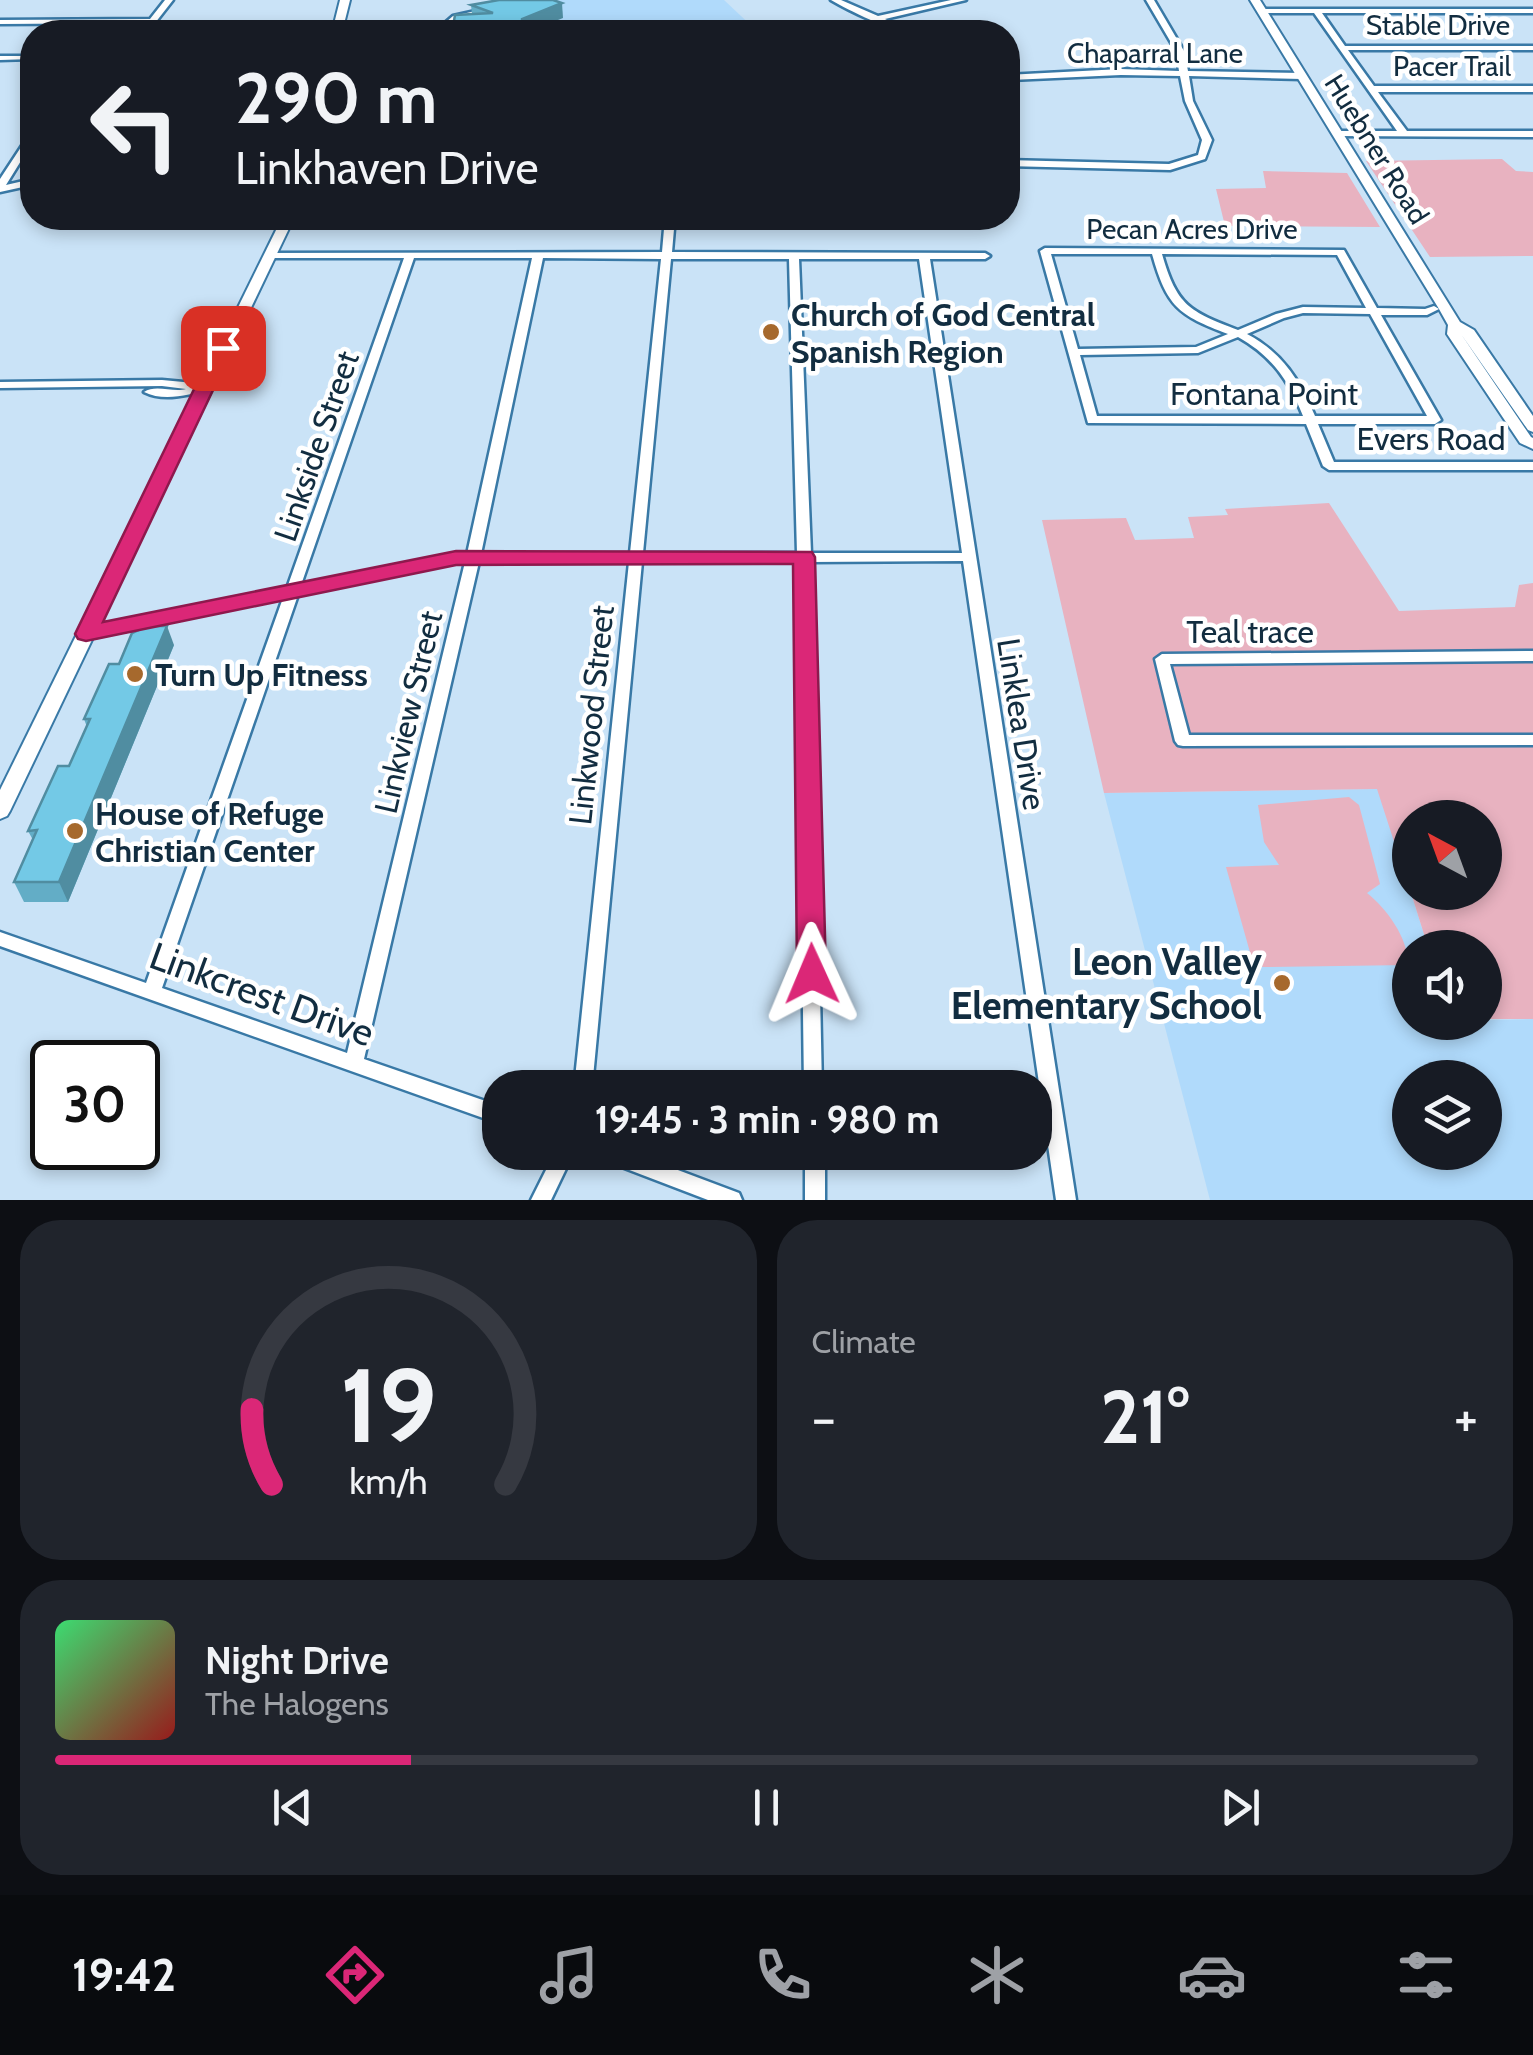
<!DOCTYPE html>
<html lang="en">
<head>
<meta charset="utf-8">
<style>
  :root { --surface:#171b24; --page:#20242c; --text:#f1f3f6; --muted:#9ea1a6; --line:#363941; --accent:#db2777 }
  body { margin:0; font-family:Cabin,sans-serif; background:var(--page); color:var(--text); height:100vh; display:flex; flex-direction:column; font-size:38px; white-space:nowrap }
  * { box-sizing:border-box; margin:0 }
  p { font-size:32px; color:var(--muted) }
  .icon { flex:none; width:55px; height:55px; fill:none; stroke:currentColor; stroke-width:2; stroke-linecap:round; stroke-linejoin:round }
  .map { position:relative; height:1200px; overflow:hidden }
  .panel { display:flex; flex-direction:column; gap:20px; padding:20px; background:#0d0f14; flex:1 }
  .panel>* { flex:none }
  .hud { position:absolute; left:20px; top:20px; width:1000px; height:210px; border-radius:40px; box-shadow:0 5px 15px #0003; background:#171b24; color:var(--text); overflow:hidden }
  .needle { width:65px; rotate:319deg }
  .tools { position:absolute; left:1392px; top:800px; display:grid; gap:20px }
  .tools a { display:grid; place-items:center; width:110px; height:110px; border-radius:50%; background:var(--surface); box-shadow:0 5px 15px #0003; font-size:50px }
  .speed { position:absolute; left:30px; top:1040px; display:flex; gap:20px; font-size:50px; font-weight:700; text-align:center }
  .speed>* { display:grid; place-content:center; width:130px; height:130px; border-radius:50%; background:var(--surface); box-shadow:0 5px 15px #0003; line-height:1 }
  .speed .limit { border:5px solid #111; border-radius:15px; background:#fff; color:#111 }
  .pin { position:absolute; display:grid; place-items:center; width:85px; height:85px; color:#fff; margin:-42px; border-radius:20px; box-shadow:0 5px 15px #0006 }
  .me { position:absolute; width:110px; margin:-55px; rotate:359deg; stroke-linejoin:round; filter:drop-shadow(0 0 8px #0008) }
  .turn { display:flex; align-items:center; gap:35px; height:210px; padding:0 50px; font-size:45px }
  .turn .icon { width:130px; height:130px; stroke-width:2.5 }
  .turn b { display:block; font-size:70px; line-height:85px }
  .big { font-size:75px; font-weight:700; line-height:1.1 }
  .panel .card { flex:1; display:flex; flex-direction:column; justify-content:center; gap:15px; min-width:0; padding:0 35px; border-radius:40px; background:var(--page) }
  .panel .dial { align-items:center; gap:0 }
  .dial svg { height:260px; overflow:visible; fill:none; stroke:var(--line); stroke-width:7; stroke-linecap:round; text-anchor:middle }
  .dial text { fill:var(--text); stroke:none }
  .song { display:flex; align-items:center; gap:30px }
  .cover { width:120px; height:120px; border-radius:15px; background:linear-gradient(135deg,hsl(140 70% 55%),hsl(0 70% 35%)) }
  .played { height:10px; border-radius:5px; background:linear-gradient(90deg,var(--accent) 25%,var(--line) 25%) }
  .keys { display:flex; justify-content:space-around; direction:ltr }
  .heat { display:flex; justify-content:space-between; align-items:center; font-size:55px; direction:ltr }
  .panel .tiles { flex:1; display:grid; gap:20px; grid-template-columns:1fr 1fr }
  .card:last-child { grid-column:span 2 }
  .trip { position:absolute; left:482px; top:1070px; width:570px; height:100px; border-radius:40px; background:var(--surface); box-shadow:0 5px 15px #0003; font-weight:700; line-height:100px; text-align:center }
  .tabs { display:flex; height:160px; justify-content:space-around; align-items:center; background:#090b0e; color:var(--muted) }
  .tabs .icon { width:70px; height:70px }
  .tabs .active { color:var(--accent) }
  .tabs b { font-size:45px; color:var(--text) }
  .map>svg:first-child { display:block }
  .built { fill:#b0dafb; fill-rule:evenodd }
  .green { fill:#e8b2c0 }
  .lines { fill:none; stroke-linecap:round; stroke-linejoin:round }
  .minor-casing { stroke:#3979a6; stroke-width:5 }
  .major-casing { stroke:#3979a6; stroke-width:4 }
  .minor { fill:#fff; fill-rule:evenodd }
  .major { fill:#fff; fill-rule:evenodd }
  .wall { fill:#63adc6 }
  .shaded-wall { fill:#508da1 }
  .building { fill:#73c9e6; stroke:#508da1; stroke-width:2.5 }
  .route { fill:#db2777; stroke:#8e194d; stroke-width:2.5 }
  .poi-dot { fill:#a6692d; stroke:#fff; stroke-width:4 }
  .labels { text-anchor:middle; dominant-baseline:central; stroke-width:9; stroke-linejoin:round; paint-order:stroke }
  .far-street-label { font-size:28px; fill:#122d40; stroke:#fff }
  .poi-label { font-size:32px; font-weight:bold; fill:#122d40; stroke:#fff; text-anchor:start }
  .street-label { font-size:32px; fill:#122d40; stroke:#fff }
  .near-poi-label { font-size:38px; font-weight:bold; fill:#122d40; stroke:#fff; text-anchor:end }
  .near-street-label { font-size:38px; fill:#122d40; stroke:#fff }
</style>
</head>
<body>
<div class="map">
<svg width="1533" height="1200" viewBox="0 0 1533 1200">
  <rect width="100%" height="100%" fill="#cae3f7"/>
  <g class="built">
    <polygon points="557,0 724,0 758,32 407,32 448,31 468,17"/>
    <path d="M1378 789 1428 947 1410 948V1022L1533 1019V1200H1210L1104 793ZM1410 1078H1485V1152H1410Z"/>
  </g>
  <g class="green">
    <polygon points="1502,159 1516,171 1533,172 1533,256 1430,257 1366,161"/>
    <polygon points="1263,171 1347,173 1380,227 1225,226 1216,189 1266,188"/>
    <polygon points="1329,503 1399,611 1515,607 1519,585 1533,583 1533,1019 1485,1019 1485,948 1428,947 1411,893 1485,892 1485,818 1410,818 1410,891 1377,789 1104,793 1042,520 1126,518 1135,540 1194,538 1188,517 1228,515 1225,509"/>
    <path d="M1349 797 1359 805 1380 884 1367 893C1387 909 1409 939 1408 965L1263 967 1253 963 1226 867 1279 865 1264 842 1258 805Z"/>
  </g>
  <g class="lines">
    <defs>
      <g id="minor">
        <polygon points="165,0 173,0 148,32 140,32 147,23 0,24 0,20 150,19"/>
        <path d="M831 0H841L878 16 951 0H966L885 19 911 32C892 32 848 10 831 0Z"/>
        <polygon points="1146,0 1154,0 1184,51 1188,71 1302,73 1306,76 1302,79 1189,76 1193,101 1212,140 1205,159 1170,170 1008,166 1008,160 1169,164 1198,155 1202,140 1185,101 1180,76 1121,75 1008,80 1008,75 1121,69 1179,71 1176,51"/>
        <polygon points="489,8 492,8 492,12 459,20 443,32 337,32 333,30 337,28 438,29 453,16"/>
        <polygon points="1259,9 1533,9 1533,13 1322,13 1345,46 1533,46 1533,50 1348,50 1374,86 1533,86 1533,92 1378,92 1407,131 1533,131 1533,137 1336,136 1336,132 1339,131 1397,131 1314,13 1262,13 1258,11"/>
        <polygon points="0,56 29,56 32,59 0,60"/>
        <polygon points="32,134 32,143 6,185 32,179 32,185 0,192 0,179 29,135"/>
        <path d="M669 226 674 229 672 252 985 253 990 256 985 259H930L1076 1200H1056L963 561 811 562 822 1088H804L797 562H642L592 1088H574L629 562H479L364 1059 500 1106V1124L0 946V932L146 983 283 598 86 639 79 634 86 629 287 588 404 258H271L266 255 267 253 662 252 664 229ZM414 258H532L467 554H456L301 585ZM543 258 661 259 630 553 481 554ZM671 259H789L797 553H643ZM799 259H919L962 553H811ZM456 562H465L347 1053 162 988 298 595Z"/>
        <path d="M1045 248 1344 250 1377 308 1425 309 1434 306 1439 309 1427 315H1381L1441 420 1435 424H1318L1334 462H1533V470H1329L1323 466 1306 424 1088 423 1040 251ZM1051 254H1152C1167 307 1178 315 1228 334L1196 347 1078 349ZM1162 254 1337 255 1366 308 1303 307 1276 314 1238 330C1189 311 1177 306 1162 254ZM1303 313 1370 314 1427 416H1315C1300 381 1282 352 1247 334L1284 318ZM1238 337C1272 356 1289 381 1303 416H1097L1080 355 1198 353Z"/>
        <path d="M162 380 205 384 211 387 209 389C189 395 164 402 144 392 156 384 173 393 186 389L162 386 0 388V382Z"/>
        <polygon points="1533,651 1533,661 1170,664 1189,735 1533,735 1533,745 1183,746 1178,745 1175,741 1155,659 1162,654"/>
        <polygon points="555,1152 574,1152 551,1200 531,1200"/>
        <polygon points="596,1152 630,1152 739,1193 742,1200 708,1200 598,1158"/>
        <rect x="805" y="1152" width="20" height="48"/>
      </g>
      <g id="major">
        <polygon points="340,0 350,0 342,32 332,32"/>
        <polygon points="1250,0 1260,0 1460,322 1474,330 1533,416 1533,432 1528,430 1461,334 1531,437 1533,438 1533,449 1520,443 1447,334 1448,325 1439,309"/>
        <polygon points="282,218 294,218 10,811 7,816 0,819 0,790"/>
      </g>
    </defs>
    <use href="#minor" class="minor-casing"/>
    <use href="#major" class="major-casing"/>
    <use href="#minor" class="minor"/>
    <use href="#major" class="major"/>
  </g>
  <g class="wall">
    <polygon points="471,5 563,18 472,14"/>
    <polygon points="174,645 68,902 24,902 14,882 33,840 28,831 69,766 87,727 84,719 119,664"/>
  </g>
  <g class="shaded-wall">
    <polygon points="562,3 563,18 528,32 522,32 522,19"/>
    <polygon points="167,626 174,645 68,902 59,882"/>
  </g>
  <g class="building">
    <polygon points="499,0 553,0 562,3 522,19 522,32 452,32 455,15 493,13 471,5"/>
    <polygon points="147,626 167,626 59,882 14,882 37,830 28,831 58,766 69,766 90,719 84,719 109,664 119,664 132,633"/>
  </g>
  <polygon class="route" points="223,342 233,348 103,622 456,551 812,552 815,557 826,974 822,982 812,986 801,982 797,974 793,564 456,565 86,641 78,639 75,634 214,348"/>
  <g class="poi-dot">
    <circle cx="771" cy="332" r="10"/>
    <circle cx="135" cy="674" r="10"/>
    <circle cx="75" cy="831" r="10"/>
    <circle cx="1282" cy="983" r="10"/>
  </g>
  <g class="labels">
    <g class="far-street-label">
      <text x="1438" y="25">Stable Drive</text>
      <text x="1155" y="53">Chaparral Lane</text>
      <text x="1452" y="66">Pacer Trail</text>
      <text transform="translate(1377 149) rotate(58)">Huebner Road</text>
      <text x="1192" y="229">Pecan Acres Drive</text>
    </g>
    <g class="poi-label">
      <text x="791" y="314">Church of God Central<tspan x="791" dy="37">Spanish Region</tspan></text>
      <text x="155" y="674">Turn Up Fitness</text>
      <text x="95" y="813">House of Refuge<tspan x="95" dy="37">Christian Center</tspan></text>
    </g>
    <g class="street-label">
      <text x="1264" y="393">Fontana Point</text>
      <text x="1431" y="438">Evers Road</text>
      <text transform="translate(316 446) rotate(-71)">Linkside Street</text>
      <text x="1250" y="631">Teal trace</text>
      <text transform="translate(408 712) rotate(-77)">Linkview Street</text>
      <text transform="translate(591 715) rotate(-84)">Linkwood Street</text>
      <text transform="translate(1022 724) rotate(81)">Linklea Drive</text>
    </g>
    <g class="near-poi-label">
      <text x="1262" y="961">Leon Valley<tspan x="1262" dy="44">Elementary School</tspan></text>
    </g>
    <g class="near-street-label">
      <text transform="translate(262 994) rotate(20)">Linkcrest Drive</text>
    </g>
  </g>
</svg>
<div class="tools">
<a><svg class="needle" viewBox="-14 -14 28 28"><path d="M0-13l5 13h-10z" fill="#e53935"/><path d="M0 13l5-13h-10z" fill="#9ea1a6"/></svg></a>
<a><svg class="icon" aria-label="sound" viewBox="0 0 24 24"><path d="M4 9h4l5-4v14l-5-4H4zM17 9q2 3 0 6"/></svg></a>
<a><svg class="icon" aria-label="layers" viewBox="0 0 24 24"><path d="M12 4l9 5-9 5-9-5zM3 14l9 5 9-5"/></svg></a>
</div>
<div class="speed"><div class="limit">30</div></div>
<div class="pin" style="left:223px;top:348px;background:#d93025"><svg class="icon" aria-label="arrive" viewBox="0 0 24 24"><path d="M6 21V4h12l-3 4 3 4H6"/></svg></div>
<svg class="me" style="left:812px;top:974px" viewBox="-20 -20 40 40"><path d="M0-17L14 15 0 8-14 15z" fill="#db2777" stroke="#fff" stroke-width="4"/></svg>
<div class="trip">19:45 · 3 min · 980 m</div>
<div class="hud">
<div class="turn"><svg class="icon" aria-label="left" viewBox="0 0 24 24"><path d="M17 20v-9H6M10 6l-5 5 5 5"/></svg><div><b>290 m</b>Linkhaven Drive</div></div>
</div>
</div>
<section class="panel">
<div class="tiles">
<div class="card dial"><svg viewBox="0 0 100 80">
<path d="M14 69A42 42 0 1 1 86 69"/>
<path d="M14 69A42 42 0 0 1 8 46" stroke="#db2777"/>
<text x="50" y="56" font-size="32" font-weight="700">19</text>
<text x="50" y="72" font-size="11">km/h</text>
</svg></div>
<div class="card"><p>Climate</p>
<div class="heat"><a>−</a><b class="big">21°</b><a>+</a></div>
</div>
<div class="card">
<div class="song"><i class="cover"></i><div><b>Night Drive</b><p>The Halogens</p></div></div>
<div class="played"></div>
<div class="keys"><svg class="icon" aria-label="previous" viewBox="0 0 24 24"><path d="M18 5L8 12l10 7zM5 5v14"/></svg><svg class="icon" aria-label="pause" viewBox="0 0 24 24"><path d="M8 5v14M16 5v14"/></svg><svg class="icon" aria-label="next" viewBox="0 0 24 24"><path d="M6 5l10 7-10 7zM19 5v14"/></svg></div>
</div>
</div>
</section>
<nav class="tabs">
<b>19:42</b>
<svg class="icon active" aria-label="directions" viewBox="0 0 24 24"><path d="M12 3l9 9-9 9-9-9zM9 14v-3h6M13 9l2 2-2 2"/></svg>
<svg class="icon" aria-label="music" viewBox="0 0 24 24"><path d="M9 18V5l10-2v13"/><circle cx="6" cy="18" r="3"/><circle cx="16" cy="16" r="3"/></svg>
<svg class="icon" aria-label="phone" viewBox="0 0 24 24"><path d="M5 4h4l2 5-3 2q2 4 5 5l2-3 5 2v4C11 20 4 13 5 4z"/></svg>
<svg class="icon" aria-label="climate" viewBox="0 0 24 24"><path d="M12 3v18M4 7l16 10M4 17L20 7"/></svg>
<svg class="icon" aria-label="car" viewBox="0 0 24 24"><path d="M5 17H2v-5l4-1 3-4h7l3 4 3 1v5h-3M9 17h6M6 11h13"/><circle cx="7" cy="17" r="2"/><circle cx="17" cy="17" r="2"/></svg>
<svg class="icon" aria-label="filters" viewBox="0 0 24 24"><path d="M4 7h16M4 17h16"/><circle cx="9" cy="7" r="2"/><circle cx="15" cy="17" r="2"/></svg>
</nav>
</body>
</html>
